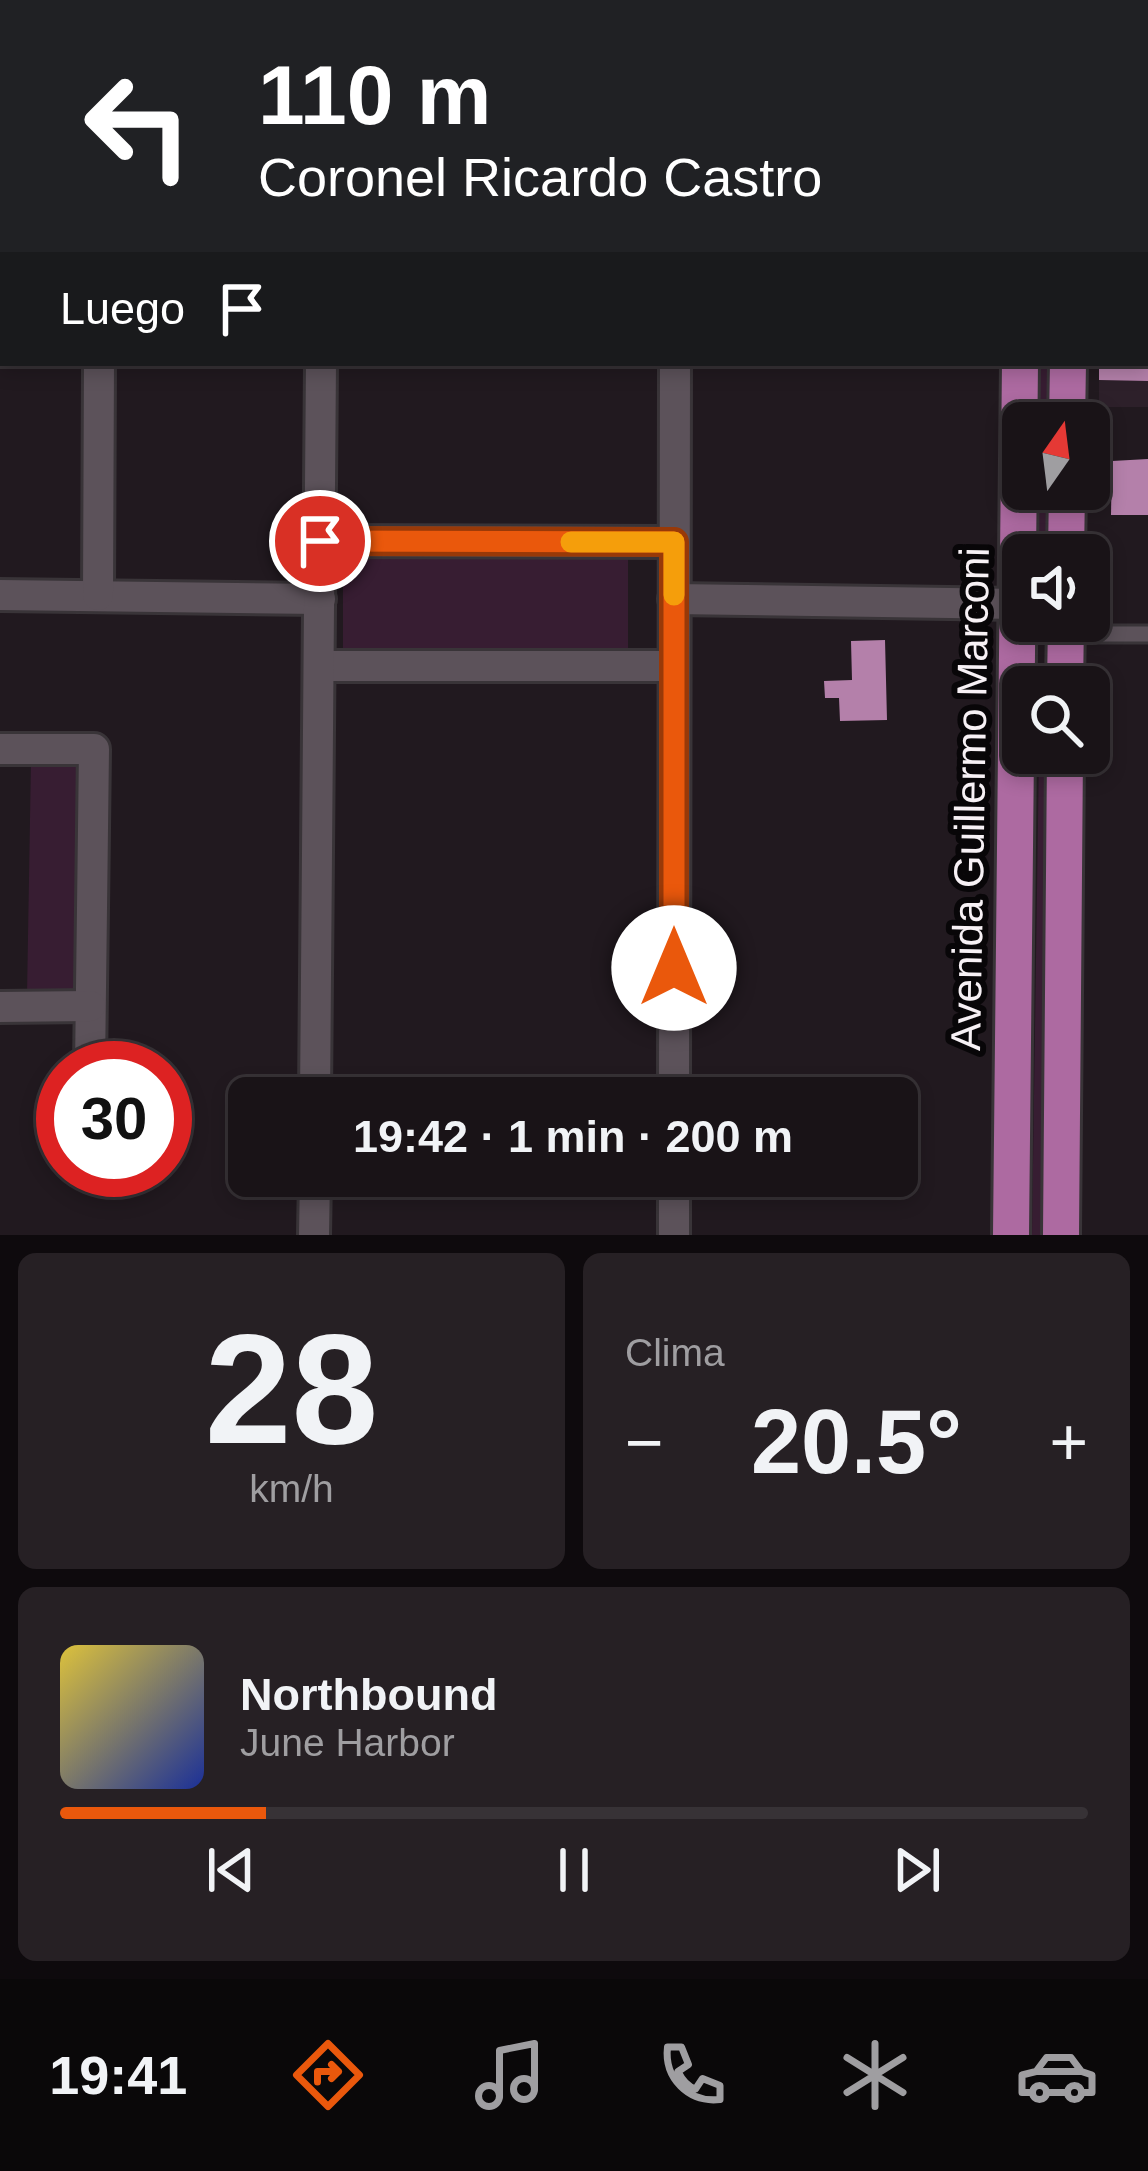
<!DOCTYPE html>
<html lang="es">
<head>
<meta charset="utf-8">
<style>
  :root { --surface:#191317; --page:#262024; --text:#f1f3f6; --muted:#9f9ea1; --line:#373236; --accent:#ea580c }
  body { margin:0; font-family:Helvetica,sans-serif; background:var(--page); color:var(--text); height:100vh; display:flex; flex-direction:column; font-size:45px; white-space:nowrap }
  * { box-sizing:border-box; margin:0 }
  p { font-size:39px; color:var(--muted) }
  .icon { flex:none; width:66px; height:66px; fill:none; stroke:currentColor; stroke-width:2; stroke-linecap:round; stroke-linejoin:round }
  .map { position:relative; height:1235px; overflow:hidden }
  .details { display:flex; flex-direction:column; gap:18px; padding:18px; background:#0e0a0d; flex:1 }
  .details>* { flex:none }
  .guide { position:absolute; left:0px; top:0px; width:1149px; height:366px; box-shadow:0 6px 18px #0003,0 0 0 3px var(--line); background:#202124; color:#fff; overflow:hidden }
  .needle { width:78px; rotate:14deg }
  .fabs { position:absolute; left:1002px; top:402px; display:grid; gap:24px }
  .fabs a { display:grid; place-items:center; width:108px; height:108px; border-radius:18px; background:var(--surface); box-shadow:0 6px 18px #0003,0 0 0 3px var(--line); font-size:60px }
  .speed { position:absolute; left:36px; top:1041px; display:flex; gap:24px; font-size:60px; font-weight:700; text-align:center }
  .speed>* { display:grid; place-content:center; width:156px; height:156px; border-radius:50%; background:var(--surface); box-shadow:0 6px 18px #0003,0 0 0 3px var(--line); line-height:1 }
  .speed .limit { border:18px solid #d22; background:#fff; color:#111 }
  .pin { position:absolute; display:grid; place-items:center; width:102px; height:102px; color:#fff; margin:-51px; border:6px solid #fff; border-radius:50%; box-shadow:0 3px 12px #0007 }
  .me { position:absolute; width:132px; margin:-66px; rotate:0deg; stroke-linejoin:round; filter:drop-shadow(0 0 9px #0008) }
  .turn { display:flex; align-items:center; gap:42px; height:252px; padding:0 60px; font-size:54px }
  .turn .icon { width:156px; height:156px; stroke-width:2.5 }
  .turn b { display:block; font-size:84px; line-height:102px }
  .then { display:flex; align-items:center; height:114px; padding:0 60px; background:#0003; gap:24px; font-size:45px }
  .big { font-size:90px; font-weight:700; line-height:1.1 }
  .details .widget { flex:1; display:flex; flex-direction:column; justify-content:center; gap:18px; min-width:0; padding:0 42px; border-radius:18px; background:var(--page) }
  .details .dial { align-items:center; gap:0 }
  .dial b { font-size:156px; line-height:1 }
  .song { display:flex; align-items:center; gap:36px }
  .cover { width:144px; height:144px; border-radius:18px; background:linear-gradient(135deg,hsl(50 70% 55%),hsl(230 70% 35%)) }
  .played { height:12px; border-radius:6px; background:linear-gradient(90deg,var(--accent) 20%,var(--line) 20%) }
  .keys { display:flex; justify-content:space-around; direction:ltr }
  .heat { display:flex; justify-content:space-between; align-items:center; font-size:66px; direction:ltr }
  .details .tiles { flex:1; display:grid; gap:18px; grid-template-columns:1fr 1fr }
  .widget:last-child { grid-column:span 2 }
  .trip { position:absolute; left:228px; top:1077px; width:690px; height:120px; border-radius:18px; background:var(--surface); box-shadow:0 6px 18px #0003,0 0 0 3px var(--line); font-weight:700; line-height:120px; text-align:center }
  .tab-bar { display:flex; height:192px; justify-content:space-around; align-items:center; background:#0a0809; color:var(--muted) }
  .tab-bar .icon { width:84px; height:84px }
  .tab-bar .current { color:var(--accent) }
  .tab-bar b { font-size:54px; color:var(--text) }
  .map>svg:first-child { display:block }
  .built { fill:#2d202a }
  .green { fill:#371d32 }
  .building { fill:#b480aa }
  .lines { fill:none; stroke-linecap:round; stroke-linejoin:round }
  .lane-casing { stroke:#393438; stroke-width:21 }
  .street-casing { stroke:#393438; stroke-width:36 }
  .primary-casing { stroke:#393438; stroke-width:42 }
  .lane { stroke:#5c525a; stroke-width:15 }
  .street { stroke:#5c525a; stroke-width:30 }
  .primary { stroke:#ad6aa1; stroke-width:36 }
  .route-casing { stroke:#983908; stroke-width:30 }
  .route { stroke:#ea580c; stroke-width:21 }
  .slow { stroke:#f59e0b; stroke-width:21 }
  .labels { text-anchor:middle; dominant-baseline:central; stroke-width:12; stroke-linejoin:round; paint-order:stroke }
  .street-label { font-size:42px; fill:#f7f1f5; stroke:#080608 }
</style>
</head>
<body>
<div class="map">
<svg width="1148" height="1235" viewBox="0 0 1148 1235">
  <rect width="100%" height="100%" fill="#21191f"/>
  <polygon class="built" points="1099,0 1148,0 1148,407 1099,407 1099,363 1146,363 1146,3"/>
  <g class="green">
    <polygon points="1039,363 1056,363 1055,423 1038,423"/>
    <polygon points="1038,489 1055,489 1054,555 1037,555"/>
    <rect x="343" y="555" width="285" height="102"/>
    <polygon points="1039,753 1054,753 1050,1235 1032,1235"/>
    <polygon points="82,759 80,993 27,995 31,761"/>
  </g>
  <g class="building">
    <polygon points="1099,363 1148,363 1148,381 1099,380"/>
    <polygon points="1148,459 1148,515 1111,515 1112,461"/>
    <polygon points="885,640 887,720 840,721 839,698 825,698 824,681 852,680 851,641"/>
  </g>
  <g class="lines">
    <defs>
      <polyline id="lane" points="1066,634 1148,634"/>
      <g id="street">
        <polyline points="322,3 322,0"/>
        <polyline points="676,3 676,0"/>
        <polyline points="0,87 3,87"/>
        <polyline points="0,222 3,222"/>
        <polyline points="0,346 3,346"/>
        <polyline points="320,541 674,542"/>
        <polyline points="0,595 320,599"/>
        <polyline points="98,595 99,363"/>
        <polyline points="674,599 1023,604"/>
        <polyline points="319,666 674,666"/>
        <polyline points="0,749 94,749 90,1068"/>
        <polyline points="0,1007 90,1006"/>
        <polyline points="315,1098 321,363"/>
        <polyline points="674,1098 675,363"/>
        <polyline points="314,1235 315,1176"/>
        <polyline points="674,1235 674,1176"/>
      </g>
      <g id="primary">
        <polyline points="1024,3 1024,0"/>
        <polyline points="1070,3 1070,0"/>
        <polyline points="1067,423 1068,363"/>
        <polyline points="1066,555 1067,489"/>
        <polyline points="1065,687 1066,621"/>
        <polyline points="1011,1235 1020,363"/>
        <polyline points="1061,1235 1065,753"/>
      </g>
    </defs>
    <use href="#lane" class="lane-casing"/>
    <use href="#street" class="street-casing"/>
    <use href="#primary" class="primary-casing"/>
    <use href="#lane" class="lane"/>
    <use href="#street" class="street"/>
    <use href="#primary" class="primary"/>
  </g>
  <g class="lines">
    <defs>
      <polyline id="route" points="320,541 674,542 674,968"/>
    </defs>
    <use href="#route" class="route-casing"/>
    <use href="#route" class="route"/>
    <polyline class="slow" points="571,542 674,542 674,595"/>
  </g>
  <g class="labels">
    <g class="street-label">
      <text transform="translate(970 799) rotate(-89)">Avenida Guillermo Marconi</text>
    </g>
  </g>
</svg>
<div class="fabs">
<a><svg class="needle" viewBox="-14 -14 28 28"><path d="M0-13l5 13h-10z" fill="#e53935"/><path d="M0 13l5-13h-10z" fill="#9f9ea1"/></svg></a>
<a><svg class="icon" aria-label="sound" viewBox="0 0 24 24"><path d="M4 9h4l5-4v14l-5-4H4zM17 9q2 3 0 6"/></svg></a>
<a><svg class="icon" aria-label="search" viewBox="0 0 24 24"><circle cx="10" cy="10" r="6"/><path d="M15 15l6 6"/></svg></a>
</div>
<div class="speed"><div class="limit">30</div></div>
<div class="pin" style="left:320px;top:541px;background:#d93025"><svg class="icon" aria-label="arrive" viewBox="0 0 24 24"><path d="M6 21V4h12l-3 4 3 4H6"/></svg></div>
<svg class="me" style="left:674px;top:968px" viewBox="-20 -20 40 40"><circle r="19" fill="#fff"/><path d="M0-13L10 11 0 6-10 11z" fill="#ea580c"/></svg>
<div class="trip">19:42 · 1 min · 200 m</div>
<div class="guide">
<div class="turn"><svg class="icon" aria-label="left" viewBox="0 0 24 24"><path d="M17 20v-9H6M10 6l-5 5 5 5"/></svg><div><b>110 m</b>Coronel Ricardo Castro</div></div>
<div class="then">Luego<svg class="icon" aria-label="arrive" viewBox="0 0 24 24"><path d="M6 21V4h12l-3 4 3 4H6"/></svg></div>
</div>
</div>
<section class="details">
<div class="tiles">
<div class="widget dial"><b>28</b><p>km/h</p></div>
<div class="widget"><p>Clima</p>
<div class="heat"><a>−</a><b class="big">20.5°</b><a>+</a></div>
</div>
<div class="widget">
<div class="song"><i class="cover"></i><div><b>Northbound</b><p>June Harbor</p></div></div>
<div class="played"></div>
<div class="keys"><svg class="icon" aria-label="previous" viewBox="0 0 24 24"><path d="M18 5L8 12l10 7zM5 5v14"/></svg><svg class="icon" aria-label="pause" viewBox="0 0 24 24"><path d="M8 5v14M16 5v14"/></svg><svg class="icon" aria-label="next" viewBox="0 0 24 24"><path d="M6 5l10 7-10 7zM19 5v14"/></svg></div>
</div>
</div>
</section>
<nav class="tab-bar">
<b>19:41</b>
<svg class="icon current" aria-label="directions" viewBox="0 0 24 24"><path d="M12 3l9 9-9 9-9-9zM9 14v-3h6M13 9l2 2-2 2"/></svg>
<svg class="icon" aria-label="music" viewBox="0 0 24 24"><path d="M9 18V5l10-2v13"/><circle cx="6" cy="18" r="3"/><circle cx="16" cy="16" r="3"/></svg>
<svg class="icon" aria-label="phone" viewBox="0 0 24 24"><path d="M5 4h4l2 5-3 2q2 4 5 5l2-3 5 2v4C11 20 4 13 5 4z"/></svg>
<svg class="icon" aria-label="climate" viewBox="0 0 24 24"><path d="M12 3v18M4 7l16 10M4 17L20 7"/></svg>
<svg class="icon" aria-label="car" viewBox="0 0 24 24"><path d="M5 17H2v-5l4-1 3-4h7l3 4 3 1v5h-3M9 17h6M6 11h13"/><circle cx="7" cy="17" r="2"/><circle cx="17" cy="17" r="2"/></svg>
</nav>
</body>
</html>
